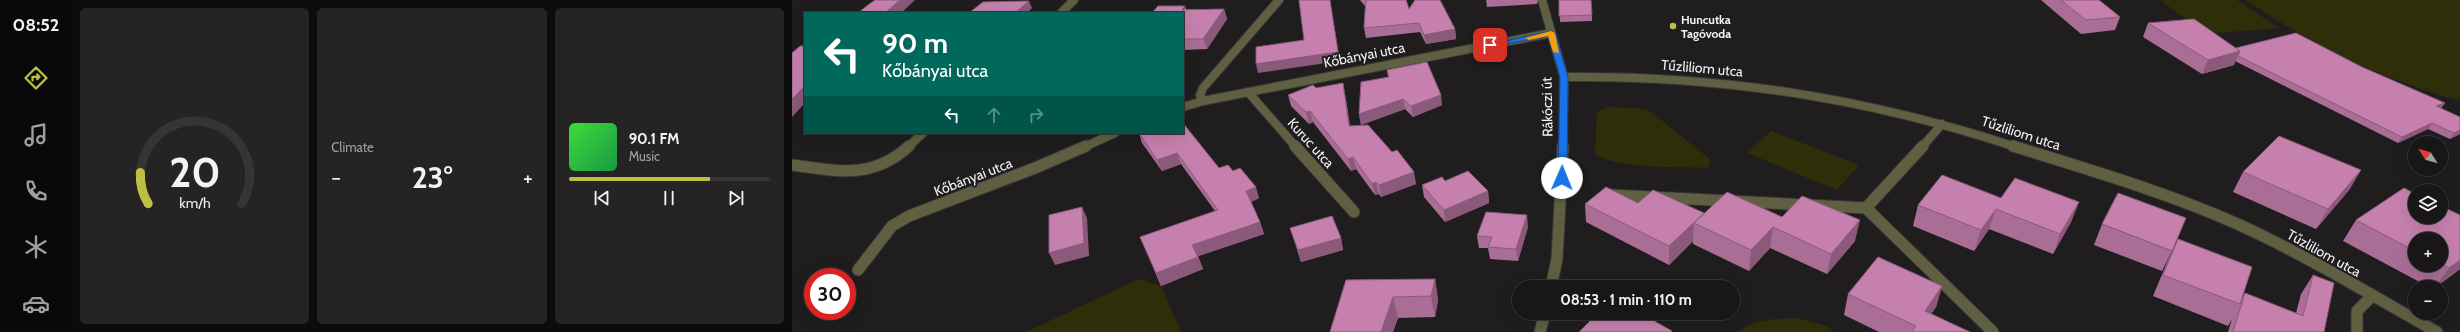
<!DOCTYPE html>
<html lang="en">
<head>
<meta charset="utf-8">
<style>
  :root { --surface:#181617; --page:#252324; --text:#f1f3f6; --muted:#9f9fa1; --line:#363536; --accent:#bebf42 }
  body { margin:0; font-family:Cabin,sans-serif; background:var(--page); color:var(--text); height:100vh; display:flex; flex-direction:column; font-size:15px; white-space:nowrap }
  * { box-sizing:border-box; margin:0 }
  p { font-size:13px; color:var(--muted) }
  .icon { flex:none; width:22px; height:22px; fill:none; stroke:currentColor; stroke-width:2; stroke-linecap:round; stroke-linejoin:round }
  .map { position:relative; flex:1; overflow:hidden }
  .side { display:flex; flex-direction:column; gap:8px; padding:8px; background:#0d0c0d; width:720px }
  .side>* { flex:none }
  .top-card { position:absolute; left:12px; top:12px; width:380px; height:122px; border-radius:0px; box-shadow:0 4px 16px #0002,0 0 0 1px var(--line); background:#00695c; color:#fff; overflow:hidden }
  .needle { width:26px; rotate:307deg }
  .fabs { position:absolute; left:1616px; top:136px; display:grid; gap:8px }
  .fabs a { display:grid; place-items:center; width:40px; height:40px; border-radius:50%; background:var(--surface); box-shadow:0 4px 16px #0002,0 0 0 1px var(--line); font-size:20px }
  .speed { position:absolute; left:12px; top:268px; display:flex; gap:8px; font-size:20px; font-weight:700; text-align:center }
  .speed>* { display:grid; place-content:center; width:52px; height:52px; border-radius:50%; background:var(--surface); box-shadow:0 4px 16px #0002,0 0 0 1px var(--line); line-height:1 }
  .speed .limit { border:6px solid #d22; background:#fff; color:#111 }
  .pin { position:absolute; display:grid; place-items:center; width:34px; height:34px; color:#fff; margin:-17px; border-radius:8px; box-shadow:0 2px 6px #0006 }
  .me { position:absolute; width:44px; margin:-22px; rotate:1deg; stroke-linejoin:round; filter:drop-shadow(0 0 3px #0008) }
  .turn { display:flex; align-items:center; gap:14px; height:84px; padding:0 12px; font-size:18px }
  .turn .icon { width:52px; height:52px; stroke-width:2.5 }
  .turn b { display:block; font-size:28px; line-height:34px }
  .lanes { display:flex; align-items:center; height:38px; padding:0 12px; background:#0003; justify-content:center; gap:20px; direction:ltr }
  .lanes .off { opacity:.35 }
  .big { font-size:30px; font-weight:700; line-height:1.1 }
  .side .card { flex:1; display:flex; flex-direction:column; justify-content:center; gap:6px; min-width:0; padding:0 14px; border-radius:6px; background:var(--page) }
  .side .dial { align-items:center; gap:0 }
  .dial svg { height:104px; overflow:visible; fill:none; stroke:var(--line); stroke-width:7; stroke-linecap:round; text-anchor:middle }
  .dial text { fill:var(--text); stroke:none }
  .song { display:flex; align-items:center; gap:12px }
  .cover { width:48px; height:48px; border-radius:6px; background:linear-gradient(135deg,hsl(120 70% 55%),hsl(140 70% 35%)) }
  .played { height:4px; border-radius:2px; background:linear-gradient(90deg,var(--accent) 70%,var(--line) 70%) }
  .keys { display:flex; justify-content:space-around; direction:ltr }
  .heat { display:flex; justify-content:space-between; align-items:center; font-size:22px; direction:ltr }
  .side .tiles { flex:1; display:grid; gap:8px; grid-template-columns:repeat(3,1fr) }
  .trip { position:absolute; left:720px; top:280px; width:228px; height:40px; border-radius:20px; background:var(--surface); box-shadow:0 4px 16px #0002,0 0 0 1px var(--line); font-weight:700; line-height:40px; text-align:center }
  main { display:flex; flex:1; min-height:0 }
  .tabs { display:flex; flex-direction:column; width:72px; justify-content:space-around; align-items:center; background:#0a0909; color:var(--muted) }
  .tabs .icon { width:28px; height:28px }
  .tabs .on { color:var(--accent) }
  .tabs b { font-size:18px; color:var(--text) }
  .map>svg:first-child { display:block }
  .green { fill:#2e2e09 }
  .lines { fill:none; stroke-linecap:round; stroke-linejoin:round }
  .minor-far1-casing { stroke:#3a3739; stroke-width:10 }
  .minor-casing { stroke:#3a3739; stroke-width:13 }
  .minor-far1 { stroke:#5f6041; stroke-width:8 }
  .minor { stroke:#5f6041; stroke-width:11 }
  .wall { fill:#aa6e96; fill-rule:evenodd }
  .shaded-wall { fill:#8b5a7a }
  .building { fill:#c680ae; stroke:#8b5a7a }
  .route { fill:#1a73e8; stroke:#114b97 }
  .slow { fill:#f59e0b }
  .poi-dot { fill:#bebf42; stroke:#201d1f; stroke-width:1.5 }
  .labels { text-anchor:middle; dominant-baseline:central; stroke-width:4; stroke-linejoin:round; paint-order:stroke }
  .far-poi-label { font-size:12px; font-weight:bold; fill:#f5f3f4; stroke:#201d1f; text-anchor:start }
  .street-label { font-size:14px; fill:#f5f3f4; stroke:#201d1f }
</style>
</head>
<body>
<main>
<nav class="tabs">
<b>08:52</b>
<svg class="icon on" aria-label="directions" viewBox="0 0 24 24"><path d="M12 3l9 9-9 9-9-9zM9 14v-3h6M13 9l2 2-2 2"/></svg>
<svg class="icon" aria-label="music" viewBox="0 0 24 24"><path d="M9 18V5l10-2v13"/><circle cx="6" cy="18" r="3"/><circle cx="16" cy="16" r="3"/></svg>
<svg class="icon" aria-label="phone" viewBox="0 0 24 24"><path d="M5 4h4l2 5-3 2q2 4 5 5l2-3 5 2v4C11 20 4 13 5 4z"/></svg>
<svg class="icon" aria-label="climate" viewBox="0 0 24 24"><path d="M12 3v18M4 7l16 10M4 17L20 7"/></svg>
<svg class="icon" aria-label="car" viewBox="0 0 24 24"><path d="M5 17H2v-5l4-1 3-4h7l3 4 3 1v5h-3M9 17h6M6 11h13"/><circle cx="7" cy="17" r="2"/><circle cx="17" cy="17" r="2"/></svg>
</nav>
<section class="side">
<div class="tiles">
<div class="card dial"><svg viewBox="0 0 100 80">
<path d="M14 69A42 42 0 1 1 86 69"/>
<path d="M14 69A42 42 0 0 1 8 45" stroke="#bebf42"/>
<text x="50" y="56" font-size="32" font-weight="700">20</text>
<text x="50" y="72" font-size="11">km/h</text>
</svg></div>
<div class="card"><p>Climate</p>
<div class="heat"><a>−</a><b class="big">23°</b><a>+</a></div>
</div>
<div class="card">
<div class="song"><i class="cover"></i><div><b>90.1 FM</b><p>Music</p></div></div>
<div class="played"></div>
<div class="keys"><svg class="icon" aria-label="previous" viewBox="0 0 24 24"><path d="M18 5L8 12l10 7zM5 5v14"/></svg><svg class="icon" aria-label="pause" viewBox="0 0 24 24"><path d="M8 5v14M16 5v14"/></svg><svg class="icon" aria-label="next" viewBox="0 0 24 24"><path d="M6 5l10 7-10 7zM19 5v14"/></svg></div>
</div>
</div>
</section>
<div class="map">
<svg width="1668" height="332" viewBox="0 0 1668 332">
  <rect width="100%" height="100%" fill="#201d1f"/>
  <g class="green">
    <polygon points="1368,0 1445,0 1487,28 1414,34"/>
    <path d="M1454 0H1668V101C1589 79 1522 46 1454 0Z"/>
    <path d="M816 107 845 108 858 111 919 160 916 168C893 167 817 169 803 153L805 112Z"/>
    <polygon points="979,131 1067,165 1045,190 955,153"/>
    <polygon points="347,279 369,286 389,332 234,332"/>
    <path d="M1006 318 1034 326 1043 332H946C963 318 985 319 1006 318Z"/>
  </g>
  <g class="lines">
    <defs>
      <g id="minor-far1">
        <polyline points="750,0 772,77 771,147"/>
        <polyline points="269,13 282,0"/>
        <path d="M772 77C929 75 1075 98 1224 147"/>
        <polyline points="456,92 504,147"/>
        <polyline points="411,101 408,95 411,88 487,0"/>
        <polyline points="391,107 411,101 759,33"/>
        <polyline points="116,147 131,133"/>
        <polyline points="292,147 323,133"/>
        <polyline points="1130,147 1150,124"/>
      </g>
      <g id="minor">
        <polyline points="503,146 562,212"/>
        <polyline points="1131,146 1074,208 1201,332"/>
        <path d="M1221 146C1298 170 1377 193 1450 226 1517 257 1581 296 1645 332"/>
        <path d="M0 165C46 171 80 180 117 146"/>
        <polyline points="819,195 1074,208"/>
        <polyline points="66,270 100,226 117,216 243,168 294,146"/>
        <polyline points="759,287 765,259 771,146"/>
        <polyline points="748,332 753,313"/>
        <polyline points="1565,332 1565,311 1580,296"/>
      </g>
    </defs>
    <use href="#minor-far1" class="minor-far1-casing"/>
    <use href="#minor" class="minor-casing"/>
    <use href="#minor-far1" class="minor-far1"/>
    <use href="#minor" class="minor"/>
  </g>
  <g class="wall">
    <polygon points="568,0 614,0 617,9 663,29 664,39 634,44 628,32 574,38 572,28 573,6"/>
    <polygon points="694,0 746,0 745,4 695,7"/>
    <polygon points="767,0 800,15 800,21 768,22"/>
    <polygon points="1249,0 1307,0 1328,17 1323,30 1289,34"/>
    <polygon points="393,6 394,9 432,9 435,19 415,49 391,50 391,13"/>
    <polygon points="1356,23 1444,48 1570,67 1649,108 1668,134 1658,139 1636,129 1606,143 1443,61 1442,65 1410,74 1351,37"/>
    <polygon points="595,70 650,105 621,117 613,109 569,125 567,114 596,78"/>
    <polygon points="524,88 553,94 558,126 624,184 589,197 587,194 583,195 564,169 559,171 521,122 517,124 499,106 496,95"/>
    <polygon points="347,133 391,133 427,168 441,171 467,198 459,202 468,222 472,234 406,256 411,269 369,286 348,237 423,211 389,164 370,171 350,143"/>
    <polygon points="1569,170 1557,190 1524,229 1441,192 1451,172"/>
    <polygon points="653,181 696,191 697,203 653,222 632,197 630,185"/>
    <path d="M1612 188 1623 194V217H1649V206L1668 215V269L1644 287H1637L1551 241 1564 220ZM1623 239H1649V265H1623Z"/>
    <polygon points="1209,198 1287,202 1279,222 1261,254 1197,229 1182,251 1121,226 1126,205"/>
    <polygon points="846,203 912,213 912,214 990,217 1063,241 1035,274 978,248 957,271 901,244 901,241 877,265 794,222 793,204"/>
    <polygon points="1310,224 1380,251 1370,271 1302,245"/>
    <polygon points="736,227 726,261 698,259 696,248 687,248 685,236"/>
    <polygon points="498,228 549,238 551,250 509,262"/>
    <polygon points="1386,239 1450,298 1453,293 1504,313 1509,294 1521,275 1532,332 1436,332 1440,319 1436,326 1361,296 1376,260"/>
    <polygon points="643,279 646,300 643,317 606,318 601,332 538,332 554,280"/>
    <polygon points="1150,286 1144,307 1139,314 1178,332 1087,332 1052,315 1056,294"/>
  </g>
  <g class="shaded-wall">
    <polygon points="108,0 123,0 109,13 93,13"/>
    <polygon points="538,0 548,61 466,73 464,64 546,52"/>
    <polygon points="237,1 240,8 235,13 223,13"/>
    <polygon points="432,9 435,19 415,49 411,39"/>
    <polygon points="663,29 664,39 634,44 632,35"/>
    <polygon points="1448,51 1442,65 1410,74 1416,60"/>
    <polygon points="551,83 553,94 560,138 557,126"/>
    <polygon points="13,86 13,103 0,117 0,99"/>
    <polygon points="649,95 650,105 621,117 619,106"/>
    <polygon points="611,99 613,109 569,125 567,114"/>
    <polygon points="1653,103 1649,109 1644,106"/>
    <polygon points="518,111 521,122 517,124 514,112"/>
    <polygon points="1640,123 1636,129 1606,143 1610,137"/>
    <polygon points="1668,130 1668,134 1658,139 1662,133"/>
    <polygon points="385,153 389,164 370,171 365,160"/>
    <polygon points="561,157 564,169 559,171 556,159"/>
    <polygon points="1569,170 1557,190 1524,229 1536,209"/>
    <polygon points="622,172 624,184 589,197 587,185"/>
    <polygon points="584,182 587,194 583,195 580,184"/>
    <polygon points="464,187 467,198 458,202 454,191"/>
    <polygon points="696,191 697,203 653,222 652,210"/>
    <polygon points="1287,202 1279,222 1261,254 1268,234"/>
    <polygon points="290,207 295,218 297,256 263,265 257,253"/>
    <polygon points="1204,209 1197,229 1182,251 1189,230"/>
    <polygon points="912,213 911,228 902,223 901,241 877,265 877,246"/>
    <polygon points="735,215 736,227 726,261 724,249"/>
    <polygon points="1068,220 1063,241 1035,274 1039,254"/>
    <polygon points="468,222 472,234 404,257 400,245"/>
    <polygon points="981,227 978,248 957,271 959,250"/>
    <polygon points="549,238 551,250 509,262 506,250"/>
    <polygon points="406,257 411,269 369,286 364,273"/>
    <polygon points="1668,260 1668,269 1644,287 1643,287 1657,268"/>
    <polygon points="643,279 646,300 643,317 639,296"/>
    <polygon points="1150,286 1144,307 1127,332 1133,311"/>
    <polygon points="601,297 606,318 601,332 589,332"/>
  </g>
  <g class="building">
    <polygon points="83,0 108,0 93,13 66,13 76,5"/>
    <polygon points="507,0 538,0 546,52 464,64 464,47 512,40"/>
    <polygon points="574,0 614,0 617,9 623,0 648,0 663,29 632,35 627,23 572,28"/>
    <polygon points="767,0 799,0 800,15 767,16"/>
    <polygon points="1269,0 1307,0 1328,17 1294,20"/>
    <polygon points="237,1 223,13 177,13 191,2"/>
    <polygon points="366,6 393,6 390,10 432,9 411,39 391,39 391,13 360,13"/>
    <polygon points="1402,19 1448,51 1416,60 1356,23"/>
    <polygon points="1504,33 1570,67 1653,103 1644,106 1668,117 1668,130 1662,133 1640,123 1610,137 1446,56 1448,51 1444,48"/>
    <polygon points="8,46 13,46 13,86 0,99 0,53"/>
    <polygon points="635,62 649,95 619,106 611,99 567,114 569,82 597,77 595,70"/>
    <polygon points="551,83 557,126 576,125 600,152 605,150 622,172 587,185 584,182 580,184 561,157 556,159 518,111 514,112 496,95 521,85 524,88"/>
    <polygon points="391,123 427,168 436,165 441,171 448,168 464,187 454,191 468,222 400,245 406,257 364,273 348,237 426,210 385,153 365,160 347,133 391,133"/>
    <polygon points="1487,136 1569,170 1536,209 1451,172"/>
    <polygon points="676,171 696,191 652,210 630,185 650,177 653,181"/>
    <polygon points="1150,175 1209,198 1223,178 1287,202 1268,234 1204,209 1189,230 1126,205"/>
    <polygon points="814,187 846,203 861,190 912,213 877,246 793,204"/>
    <polygon points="1612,188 1623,194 1623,217 1649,217 1649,206 1668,215 1668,260 1657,268 1649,264 1649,239 1623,239 1623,251 1564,220"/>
    <polygon points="935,192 990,217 1010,196 1068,220 1039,254 981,227 959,250 902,223"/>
    <polygon points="1326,193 1394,218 1380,251 1310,224"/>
    <polygon points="290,207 292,243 257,253 257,215"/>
    <polygon points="694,212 735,215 724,249 696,247 700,237 685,236"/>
    <polygon points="540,216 549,238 506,250 498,228"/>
    <polygon points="1386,239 1460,267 1448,304 1371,275"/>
    <polygon points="1086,257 1150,286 1133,311 1178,332 1120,332 1124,326 1056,294"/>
    <polygon points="1521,275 1542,283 1532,332 1441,332 1453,293 1511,316"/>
    <polygon points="643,279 639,296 601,297 589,332 538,332 554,280"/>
    <polygon points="806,313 848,313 880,331 879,332 787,332"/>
  </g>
  <polygon class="route" points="759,31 763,33 776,77 775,178 770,181 766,178 768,77 756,36 698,47 695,45"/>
  <polygon class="slow" points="759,31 763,33 767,53 761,52 756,36 737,40 733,38"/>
  <circle class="poi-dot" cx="881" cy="26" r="4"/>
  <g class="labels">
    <g class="far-poi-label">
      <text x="889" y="19">Huncutka<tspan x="889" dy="14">Tagóvoda</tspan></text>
    </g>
    <g class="street-label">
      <text transform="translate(572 55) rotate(-11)">Kőbányai utca</text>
      <text transform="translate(910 68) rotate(5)">Tűzliliom utca</text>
      <text transform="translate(755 107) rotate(-91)">Rákóczi út</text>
      <text transform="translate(1229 133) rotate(18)">Tűzliliom utca</text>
      <text transform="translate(519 143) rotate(48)">Kuruc utca</text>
      <text transform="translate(181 177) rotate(-21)">Kőbányai utca</text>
      <text transform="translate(1532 253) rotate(29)">Tűzliliom utca</text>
    </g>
  </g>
</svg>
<div class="fabs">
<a><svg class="needle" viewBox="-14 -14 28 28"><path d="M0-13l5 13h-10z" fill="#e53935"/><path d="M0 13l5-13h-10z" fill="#9f9fa1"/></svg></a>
<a><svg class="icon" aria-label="layers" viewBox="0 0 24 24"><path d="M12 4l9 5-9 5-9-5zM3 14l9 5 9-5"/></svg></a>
<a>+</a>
<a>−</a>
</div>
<div class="speed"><div class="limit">30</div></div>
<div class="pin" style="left:698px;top:45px;background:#d93025"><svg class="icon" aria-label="arrive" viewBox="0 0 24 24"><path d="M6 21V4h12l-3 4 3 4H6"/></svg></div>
<svg class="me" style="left:770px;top:178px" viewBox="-20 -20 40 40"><circle r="19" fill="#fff"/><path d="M0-13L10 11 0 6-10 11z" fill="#1a73e8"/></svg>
<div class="trip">08:53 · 1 min · 110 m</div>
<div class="top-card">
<div class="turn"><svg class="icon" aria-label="left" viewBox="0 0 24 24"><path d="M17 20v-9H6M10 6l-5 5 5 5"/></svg><div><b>90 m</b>Kőbányai utca</div></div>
<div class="lanes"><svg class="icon" aria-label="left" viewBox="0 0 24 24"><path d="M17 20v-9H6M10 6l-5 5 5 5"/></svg><svg class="icon off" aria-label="ahead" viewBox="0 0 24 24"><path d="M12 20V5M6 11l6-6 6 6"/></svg><svg class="icon off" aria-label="right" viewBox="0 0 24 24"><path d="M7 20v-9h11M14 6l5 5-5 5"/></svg></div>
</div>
</div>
</main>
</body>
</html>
